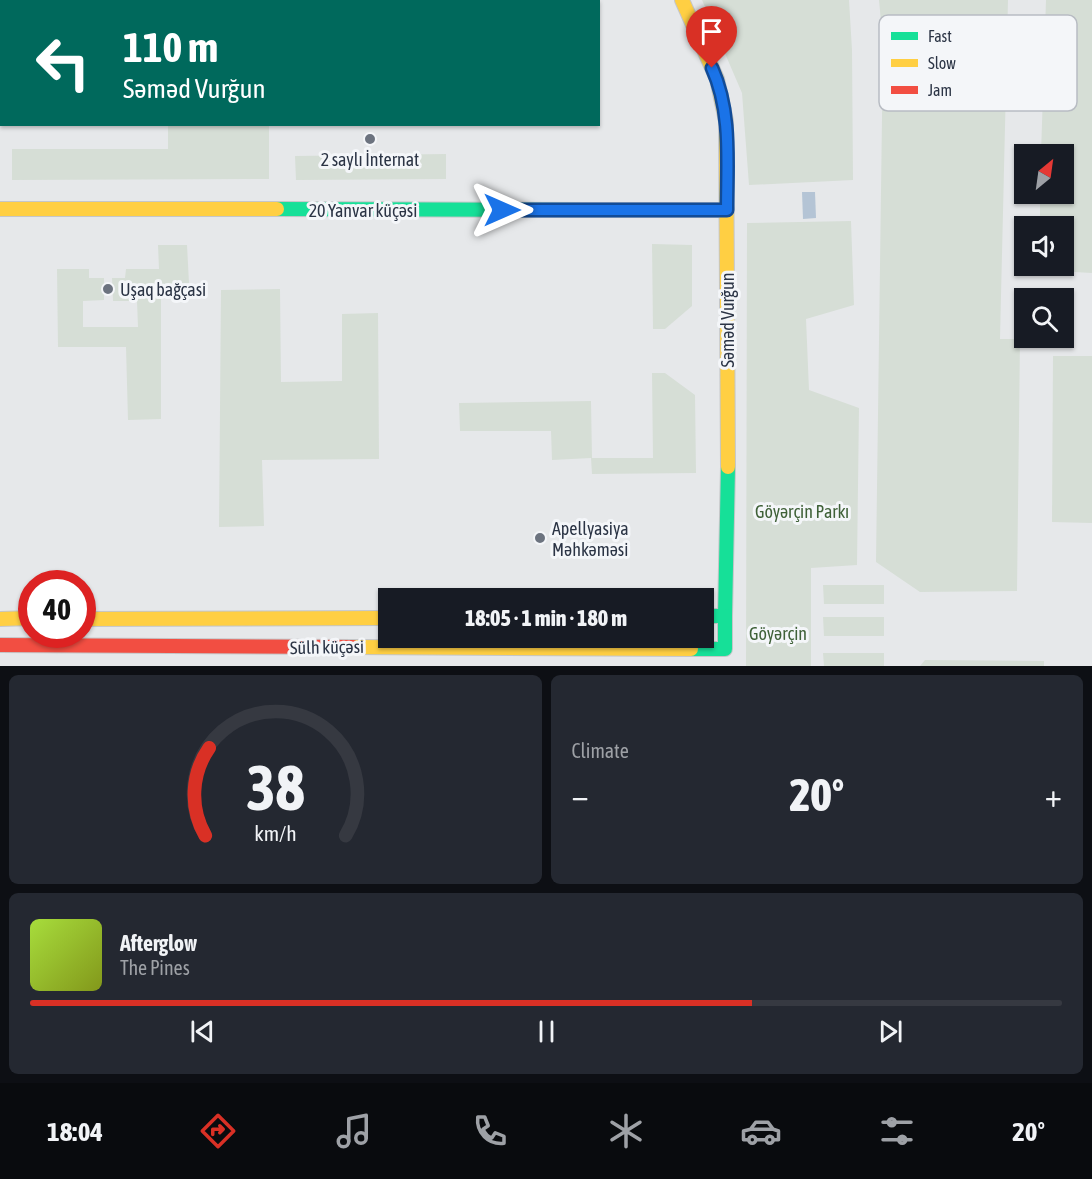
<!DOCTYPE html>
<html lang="en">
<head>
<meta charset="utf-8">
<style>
  :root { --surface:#171b24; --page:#242831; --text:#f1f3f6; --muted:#9ea1a6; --line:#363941; --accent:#d93025 }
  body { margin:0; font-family:"Asap Condensed",sans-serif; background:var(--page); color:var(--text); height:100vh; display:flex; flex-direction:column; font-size:22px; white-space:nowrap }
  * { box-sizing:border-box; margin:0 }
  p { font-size:20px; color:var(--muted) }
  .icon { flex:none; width:33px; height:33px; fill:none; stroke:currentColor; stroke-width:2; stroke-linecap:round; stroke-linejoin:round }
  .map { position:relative; height:666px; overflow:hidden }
  .sheet { display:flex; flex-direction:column; gap:9px; padding:9px; background:#0d0f14; flex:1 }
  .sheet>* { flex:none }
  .top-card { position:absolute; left:0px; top:0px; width:600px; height:126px; box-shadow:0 2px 4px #0004; background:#00695c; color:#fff; overflow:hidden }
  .needle { width:39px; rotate:29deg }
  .controls { position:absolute; left:1014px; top:144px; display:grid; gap:12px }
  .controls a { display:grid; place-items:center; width:60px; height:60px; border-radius:0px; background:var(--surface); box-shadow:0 2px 4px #0004; font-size:30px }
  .speed { position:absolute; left:18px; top:570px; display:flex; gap:12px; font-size:30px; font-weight:700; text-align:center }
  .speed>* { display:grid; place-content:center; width:78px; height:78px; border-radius:50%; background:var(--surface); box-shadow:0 2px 4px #0004; line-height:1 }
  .speed .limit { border:9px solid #d22; background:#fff; color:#111 }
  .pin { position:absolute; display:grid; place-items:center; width:51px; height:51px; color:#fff; margin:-62px -26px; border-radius:50% 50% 50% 0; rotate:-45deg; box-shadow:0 0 6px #0007 }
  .pin .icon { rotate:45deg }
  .me { position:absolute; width:66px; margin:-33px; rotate:90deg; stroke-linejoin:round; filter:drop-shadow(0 0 4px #0008) }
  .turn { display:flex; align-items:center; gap:21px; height:126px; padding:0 24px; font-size:27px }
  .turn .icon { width:78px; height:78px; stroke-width:2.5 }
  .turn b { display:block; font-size:42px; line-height:51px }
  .big { font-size:45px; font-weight:800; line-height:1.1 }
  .sheet .card { flex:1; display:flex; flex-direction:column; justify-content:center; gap:9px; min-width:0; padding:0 21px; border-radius:9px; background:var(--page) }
  .sheet .dial { align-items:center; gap:0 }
  .dial svg { height:156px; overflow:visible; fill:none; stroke:var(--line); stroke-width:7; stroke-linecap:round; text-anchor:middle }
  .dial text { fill:var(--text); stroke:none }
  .song { display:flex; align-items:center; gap:18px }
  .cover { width:72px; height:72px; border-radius:9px; background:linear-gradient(135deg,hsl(80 70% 55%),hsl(70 70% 35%)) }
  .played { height:6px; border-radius:3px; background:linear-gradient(90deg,var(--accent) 70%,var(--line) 70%) }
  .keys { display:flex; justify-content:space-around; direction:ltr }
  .heat { display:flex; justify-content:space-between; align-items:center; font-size:33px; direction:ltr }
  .sheet .tiles { flex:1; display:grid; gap:9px; grid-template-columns:1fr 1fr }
  .card:last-child { grid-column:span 2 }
  .trip { position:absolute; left:378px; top:588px; width:336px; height:60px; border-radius:0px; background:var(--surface); box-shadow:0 2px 4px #0004; font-weight:800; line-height:60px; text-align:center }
  .tabs { display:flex; height:96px; justify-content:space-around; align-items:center; background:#090b0e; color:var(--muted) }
  .tabs .icon { width:42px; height:42px }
  .tabs .current { color:var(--accent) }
  .tabs b { font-size:27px; color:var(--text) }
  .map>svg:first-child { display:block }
  .green { fill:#d6ded6 }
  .water { fill:#b4c4d5 }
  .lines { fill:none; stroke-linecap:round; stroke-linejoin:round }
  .fast-casing { stroke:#c4c6c8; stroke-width:16 }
  .slow-casing { stroke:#c4c6c8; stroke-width:16 }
  .jam-casing { stroke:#c4c6c8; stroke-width:16 }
  .fast { stroke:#16e098; stroke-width:14 }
  .slow { stroke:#ffcf43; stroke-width:14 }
  .jam { stroke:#f24e42; stroke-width:14 }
  .route-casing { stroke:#114b97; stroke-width:15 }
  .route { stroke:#1a73e8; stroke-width:10 }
  .poi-dot { fill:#6c737f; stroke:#f4f6f9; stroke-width:2 }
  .labels { text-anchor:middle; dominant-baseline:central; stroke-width:6; stroke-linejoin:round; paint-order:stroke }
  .poi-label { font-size:18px; fill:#2b3445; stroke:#f4f6f9; text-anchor:start }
  .street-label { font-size:18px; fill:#2b3445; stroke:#f4f6f9 }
  .park-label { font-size:18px; fill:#3f6138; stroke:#f4f6f9 }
  .key { fill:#f4f6f9; stroke:#b8bcc3; stroke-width:1.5 }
  .key-label { font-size:16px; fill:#2b3445 }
</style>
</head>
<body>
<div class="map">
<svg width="1092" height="666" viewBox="0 0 1092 666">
  <rect width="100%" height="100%" fill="#e6e8ea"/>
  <g class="green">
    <polygon points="702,0 849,0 852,50 853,180 749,185 742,93"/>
    <polygon points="879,0 1008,0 1000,339 1020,339 1017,591 920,592 876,562 883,43"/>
    <polygon points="1046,0 1092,0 1092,273 1039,270 1039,266 1064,266 1064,226 1040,226 1040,194 1064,194 1064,154 1041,154"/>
    <polygon points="168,125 269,125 269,179 12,180 12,149 168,149"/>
    <polygon points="446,154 446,179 296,180 295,156"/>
    <polygon points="851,221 854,305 806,319 809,390 859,408 857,565 811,568 811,666 746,666 747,223"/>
    <polygon points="652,244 692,245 692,306 665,329 653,329"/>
    <polygon points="158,245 187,245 189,283 161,284 161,419 128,420 126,347 58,347 57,269 89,269 89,278 104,278 104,300 83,301 83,327 138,327 137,301 113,301 112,278 125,278 126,269 159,269"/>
    <polygon points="280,289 281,382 342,381 342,314 378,313 379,459 262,460 264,526 219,527 221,290"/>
    <polygon points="1053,356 1092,356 1092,523 1052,522"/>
    <polygon points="652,373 665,373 695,395 696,473 592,474 591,458 552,460 551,431 460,431 459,403 591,401 592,458 653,458"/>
    <polygon points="823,585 884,585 884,604 824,604"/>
    <polygon points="823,617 884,617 884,636 824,636"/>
    <polygon points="823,653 884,653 884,666 824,666"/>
    <polygon points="925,660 1044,661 1044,666 920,666"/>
  </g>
  <polygon class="water" points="802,192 815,192 816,218 803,219"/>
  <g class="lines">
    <defs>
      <g id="fast">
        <polyline points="277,209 588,210"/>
        <polyline points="725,616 728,467"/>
        <polyline points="691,649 725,649 725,616 704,616"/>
      </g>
      <g id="slow">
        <polyline points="682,0 717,79 726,121 728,467"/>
        <polyline points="0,209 277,209"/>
        <polyline points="588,210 727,210"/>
        <polyline points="0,619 32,618"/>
        <polyline points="82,619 388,618"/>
        <polyline points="353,647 691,649"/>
      </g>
      <polyline id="jam" points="0,645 353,647"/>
    </defs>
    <use href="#fast" class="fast-casing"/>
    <use href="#slow" class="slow-casing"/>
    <use href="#jam" class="jam-casing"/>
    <use href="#fast" class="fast"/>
    <use href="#slow" class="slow"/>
    <use href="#jam" class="jam"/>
  </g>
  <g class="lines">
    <defs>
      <path id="route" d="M502 210H727C727 162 732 112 712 68"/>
    </defs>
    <use href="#route" class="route-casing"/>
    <use href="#route" class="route"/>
  </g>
  <g class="poi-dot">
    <circle cx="370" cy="139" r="6"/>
    <circle cx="108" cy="289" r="6"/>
    <circle cx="540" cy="538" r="6"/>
  </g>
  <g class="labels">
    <g class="poi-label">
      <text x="370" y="159" text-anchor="middle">2 saylı İnternat</text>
      <text x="120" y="289">Uşaq bağçasi</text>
      <text x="552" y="528">Apellyasiya<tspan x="552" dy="21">Məhkəməsi</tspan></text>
    </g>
    <g class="street-label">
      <text x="363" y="210">20 Yanvar küçəsi</text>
      <text transform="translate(727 320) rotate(-90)">Səməd Vurğun</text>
      <text transform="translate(327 647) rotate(-1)">Sülh küçəsi</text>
    </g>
    <g class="park-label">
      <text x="802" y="511">Göyərçin Parkı</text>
      <text x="778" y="633">Göyərçin</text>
    </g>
  </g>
  <rect x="879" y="15" width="198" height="96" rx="9" class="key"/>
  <rect x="891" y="32" width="27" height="8" fill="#16e098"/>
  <rect x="891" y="59" width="27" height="8" fill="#ffcf43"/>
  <rect x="891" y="86" width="27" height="8" fill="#f24e42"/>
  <g class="key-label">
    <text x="928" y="42">Fast</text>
    <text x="928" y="69">Slow</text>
    <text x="928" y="96">Jam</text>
  </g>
</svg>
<div class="controls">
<a><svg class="needle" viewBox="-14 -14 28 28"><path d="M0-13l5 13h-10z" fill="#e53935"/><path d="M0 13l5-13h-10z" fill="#9ea1a6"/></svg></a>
<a><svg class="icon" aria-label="sound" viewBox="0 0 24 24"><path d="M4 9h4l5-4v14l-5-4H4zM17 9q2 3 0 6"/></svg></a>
<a><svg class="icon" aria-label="search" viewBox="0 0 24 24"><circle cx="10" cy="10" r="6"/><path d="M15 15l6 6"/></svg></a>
</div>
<div class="speed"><div class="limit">40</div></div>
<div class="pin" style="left:712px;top:68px;background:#d93025"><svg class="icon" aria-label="arrive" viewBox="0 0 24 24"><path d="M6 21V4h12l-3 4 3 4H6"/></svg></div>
<svg class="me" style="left:502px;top:210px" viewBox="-20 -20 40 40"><path d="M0-17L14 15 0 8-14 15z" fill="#1a73e8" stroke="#fff" stroke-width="4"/></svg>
<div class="trip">18:05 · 1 min · 180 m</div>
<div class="top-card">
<div class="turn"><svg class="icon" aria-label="left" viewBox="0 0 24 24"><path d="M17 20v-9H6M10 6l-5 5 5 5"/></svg><div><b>110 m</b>Səməd Vurğun</div></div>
</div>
</div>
<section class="sheet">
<div class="tiles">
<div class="card dial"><svg viewBox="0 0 100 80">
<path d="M14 69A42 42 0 1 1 86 69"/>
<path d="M14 69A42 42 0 0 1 16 24" stroke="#d93025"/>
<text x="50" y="56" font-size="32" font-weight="700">38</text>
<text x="50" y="72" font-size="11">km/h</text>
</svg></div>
<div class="card"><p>Climate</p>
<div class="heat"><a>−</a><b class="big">20°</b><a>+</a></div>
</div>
<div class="card">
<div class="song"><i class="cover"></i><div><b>Afterglow</b><p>The Pines</p></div></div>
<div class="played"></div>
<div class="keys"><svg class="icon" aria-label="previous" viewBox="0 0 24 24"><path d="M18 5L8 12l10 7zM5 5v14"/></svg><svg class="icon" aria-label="pause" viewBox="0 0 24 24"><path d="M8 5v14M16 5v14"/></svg><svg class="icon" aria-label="next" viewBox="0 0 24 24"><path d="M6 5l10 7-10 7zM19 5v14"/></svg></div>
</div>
</div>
</section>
<nav class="tabs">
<b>18:04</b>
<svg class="icon current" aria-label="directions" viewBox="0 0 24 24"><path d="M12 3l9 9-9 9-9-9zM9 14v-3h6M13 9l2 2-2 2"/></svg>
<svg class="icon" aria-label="music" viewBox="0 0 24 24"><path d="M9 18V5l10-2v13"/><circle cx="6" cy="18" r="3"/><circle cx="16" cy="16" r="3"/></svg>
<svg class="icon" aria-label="phone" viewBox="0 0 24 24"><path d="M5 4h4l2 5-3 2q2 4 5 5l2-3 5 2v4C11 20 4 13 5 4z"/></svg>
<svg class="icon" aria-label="climate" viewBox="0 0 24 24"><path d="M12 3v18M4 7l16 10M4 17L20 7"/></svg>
<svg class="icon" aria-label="car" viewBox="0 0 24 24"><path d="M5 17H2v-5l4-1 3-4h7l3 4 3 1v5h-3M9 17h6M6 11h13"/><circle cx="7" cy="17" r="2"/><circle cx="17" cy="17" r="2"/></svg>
<svg class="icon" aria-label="filters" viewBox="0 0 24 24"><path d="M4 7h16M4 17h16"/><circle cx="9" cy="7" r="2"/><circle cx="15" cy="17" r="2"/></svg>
<b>20°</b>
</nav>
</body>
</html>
